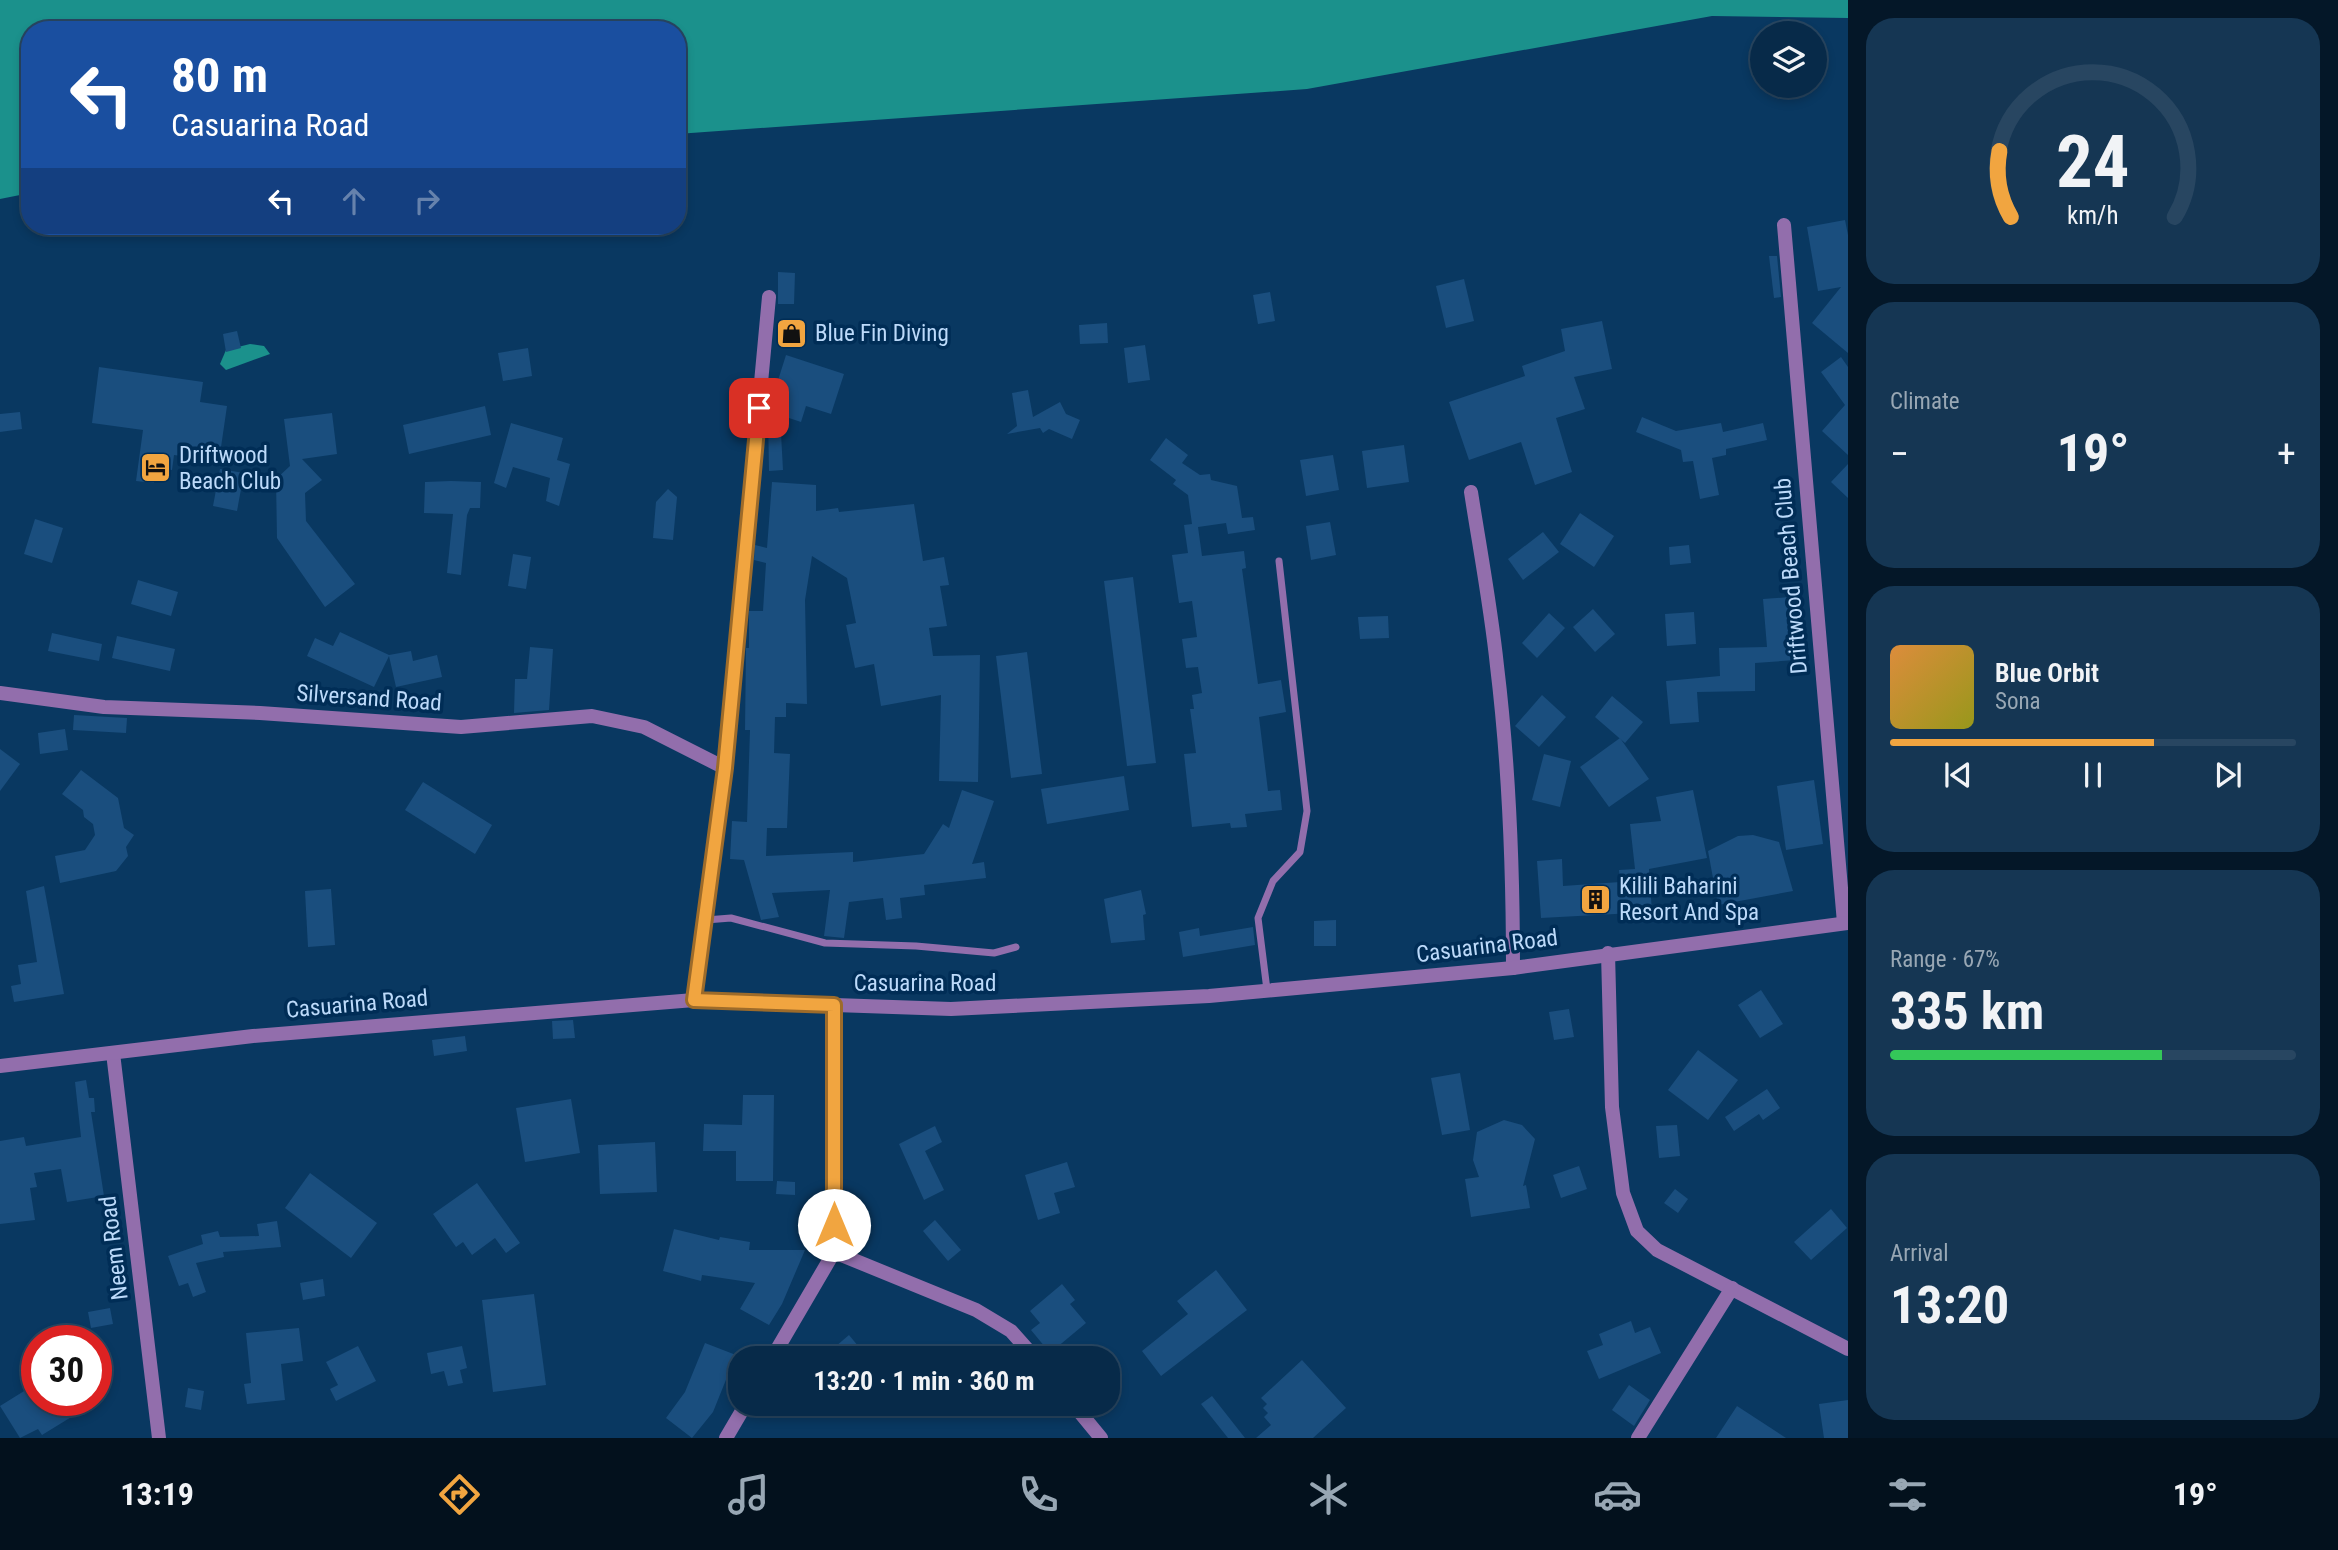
<!DOCTYPE html>
<html lang="en">
<head>
<meta charset="utf-8">
<style>
  :root { --surface:#072a49; --page:#153653; --text:#f1f3f6; --muted:#98a7b4; --line:#284661; --accent:#f1a540 }
  body { margin:0; font-family:"Roboto Condensed",sans-serif; background:var(--page); color:var(--text); height:100vh; display:flex; flex-direction:column; font-size:26px; white-space:nowrap }
  * { box-sizing:border-box; margin:0 }
  p { font-size:23px; color:var(--muted) }
  .icon { flex:none; width:38px; height:38px; fill:none; stroke:currentColor; stroke-width:2; stroke-linecap:round; stroke-linejoin:round }
  .map { position:relative; flex:1; overflow:hidden }
  .panel { display:flex; flex-direction:column; gap:18px; padding:18px; background:#041728; width:490px }
  .panel>* { flex:none }
  .hud { position:absolute; left:21px; top:21px; width:665px; height:214px; border-radius:28px; box-shadow:0 4px 10px #0003,0 0 0 2px var(--line); background:#1a4fa0; color:#fff; overflow:hidden }
  .buttons { position:absolute; left:1750px; top:21px; display:grid; gap:14px }
  .buttons a { display:grid; place-items:center; width:77px; height:77px; border-radius:50%; background:var(--surface); box-shadow:0 4px 10px #0003,0 0 0 2px var(--line); font-size:35px }
  .speed { position:absolute; left:21px; top:1325px; display:flex; gap:14px; font-size:35px; font-weight:700; text-align:center }
  .speed>* { display:grid; place-content:center; width:91px; height:91px; border-radius:50%; background:var(--surface); box-shadow:0 4px 10px #0003,0 0 0 2px var(--line); line-height:1 }
  .speed .limit { border:10px solid #d22; background:#fff; color:#111 }
  .pin { position:absolute; display:grid; place-items:center; width:60px; height:60px; color:#fff; margin:-30px; border-radius:14px; box-shadow:0 4px 10px #0006 }
  .me { position:absolute; width:77px; margin:-38px; rotate:0deg; stroke-linejoin:round; filter:drop-shadow(0 0 5px #0008) }
  .turn { display:flex; align-items:center; gap:24px; height:147px; padding:0 35px; font-size:32px }
  .turn .icon { width:91px; height:91px; stroke-width:2.5 }
  .turn b { display:block; font-size:49px; line-height:60px }
  .lanes { display:flex; align-items:center; height:66px; padding:0 35px; background:#0003; justify-content:center; gap:35px; direction:ltr }
  .lanes .off { opacity:.35 }
  .big { font-size:52px; font-weight:700; line-height:1.1 }
  .panel .widget { flex:1; display:flex; flex-direction:column; justify-content:center; gap:10px; min-width:0; padding:0 24px; border-radius:28px; background:var(--page) }
  .panel .dial { align-items:center; gap:0 }
  .dial svg { height:182px; overflow:visible; fill:none; stroke:var(--line); stroke-width:7; stroke-linecap:round; text-anchor:middle }
  .dial text { fill:var(--text); stroke:none }
  .song { display:flex; align-items:center; gap:21px }
  .cover { width:84px; height:84px; border-radius:10px; background:linear-gradient(135deg,hsl(30 70% 55%),hsl(60 70% 35%)) }
  .played { height:7px; border-radius:4px; background:linear-gradient(90deg,var(--accent) 65%,var(--line) 65%) }
  .keys { display:flex; justify-content:space-around; direction:ltr }
  .heat { display:flex; justify-content:space-between; align-items:center; font-size:38px; direction:ltr }
  .charge { height:10px; border-radius:5px; background:linear-gradient(90deg,#34c759 67%,var(--line) 0) }
  .trip { position:absolute; left:728px; top:1346px; width:392px; height:70px; border-radius:28px; background:var(--surface); box-shadow:0 4px 10px #0003,0 0 0 2px var(--line); font-weight:700; line-height:70px; text-align:center }
  .tab-bar { display:flex; height:112px; justify-content:space-around; align-items:center; background:#03111d; color:var(--muted) }
  .tab-bar .icon { width:49px; height:49px }
  .tab-bar .active { color:var(--accent) }
  .tab-bar b { font-size:32px; color:var(--text) }
  main { display:flex; flex:1; min-height:0 }
  .map>svg:first-child { display:block }
  .water { fill:#1b918c }
  .building { fill:#1a4e7e }
  .lines { fill:none; stroke-linecap:round; stroke-linejoin:round }
  .service { stroke:#926eac; stroke-width:7 }
  .minor { stroke:#926eac; stroke-width:14 }
  .tertiary { stroke:#926eac; stroke-width:14 }
  .route-casing { stroke:#9d6b2a; stroke-width:18 }
  .route { stroke:#f1a540; stroke-width:12 }
  .labels { text-anchor:middle; dominant-baseline:central; stroke-width:7; stroke-linejoin:round; paint-order:stroke }
  .poi-label { font-size:23px; fill:#bcdafa; stroke:#002d56; text-anchor:start }
  .street-label { font-size:23px; fill:#bcdafa; stroke:#002d56 }
</style>
</head>
<body>
<main>
<div class="map">
<svg width="1848" height="1438" viewBox="0 0 1848 1438">
  <rect width="100%" height="100%" fill="#093861"/>
  <g class="water">
    <polygon points="0,0 1848,0 1848,18 1712,16 1307,89 677,134 677,30 30,30 30,193 0,199"/>
    <polygon points="250,344 264,346 270,354 226,370 220,364 226,350"/>
  </g>
  <g class="building">
    <polygon points="1845,220 1848,235 1848,353 1812,323 1841,287 1818,291 1807,227"/>
    <polygon points="1769,256 1777,256 1781,297 1774,298"/>
    <polygon points="778,272 795,273 794,304 778,304"/>
    <polygon points="1464,279 1474,321 1446,328 1436,286"/>
    <polygon points="1270,292 1275,321 1258,324 1253,295"/>
    <polygon points="1602,321 1612,369 1574,377 1585,409 1556,418 1572,472 1535,485 1521,442 1469,460 1449,402 1525,376 1522,366 1565,351 1561,329"/>
    <polygon points="1107,323 1108,343 1080,344 1079,325"/>
    <polygon points="237,331 241,348 226,352 223,334"/>
    <polygon points="1145,345 1150,380 1128,383 1124,348"/>
    <polygon points="528,348 532,376 503,381 498,353"/>
    <polygon points="786,355 844,374 831,414 806,406 801,422 780,415 783,470 769,471 768,412"/>
    <polygon points="1841,357 1848,367 1848,455 1822,431 1845,405 1821,372"/>
    <polygon points="99,367 203,382 200,402 227,406 219,461 174,455 172,470 156,468 154,483 136,481 143,430 92,423"/>
    <polygon points="1028,390 1033,417 1060,402 1066,414 1080,420 1072,439 1049,429 1043,433 1040,428 1007,434 1017,426 1012,393"/>
    <polygon points="485,406 491,435 409,454 403,425"/>
    <polygon points="20,412 22,429 0,432 0,414"/>
    <polygon points="332,413 337,454 302,459 322,480 305,493 306,521 355,584 325,607 277,538 276,479 290,466 284,419"/>
    <polygon points="1642,417 1676,431 1721,423 1723,432 1763,423 1767,440 1726,449 1726,455 1712,458 1719,495 1700,499 1693,461 1683,462 1681,450 1636,432"/>
    <polygon points="511,423 563,438 557,460 570,464 559,506 546,501 550,478 513,467 506,488 494,483"/>
    <polygon points="1166,438 1188,455 1182,463 1200,475 1210,474 1211,480 1237,486 1242,518 1253,517 1255,530 1228,534 1226,523 1198,527 1202,556 1244,551 1246,568 1242,569 1258,684 1281,680 1286,712 1259,717 1268,791 1280,790 1282,810 1245,814 1247,827 1231,828 1230,823 1192,827 1184,754 1196,753 1190,709 1194,709 1192,695 1202,693 1198,667 1186,668 1182,639 1197,637 1192,601 1179,603 1172,555 1188,553 1184,525 1192,524 1188,495 1173,484 1176,480 1150,460"/>
    <polygon points="1404,445 1409,482 1367,488 1362,451"/>
    <polygon points="1333,455 1339,490 1306,496 1300,460"/>
    <polygon points="1848,464 1848,498 1831,482"/>
    <polygon points="220,469 244,473 237,511 213,506"/>
    <polygon points="451,481 481,482 480,508 470,508 467,515 461,575 447,573 453,514 424,513 425,482"/>
    <polygon points="772,482 816,485 816,511 838,508 839,512 914,504 923,561 944,557 949,585 940,586 947,626 929,628 933,656 980,655 978,782 939,781 941,695 881,706 874,664 855,668 846,625 856,623 847,578 812,556 805,600 807,704 786,703 786,717 775,717 774,753 790,754 787,828 767,828 766,856 853,852 853,862 924,854 943,824 949,828 962,790 994,801 972,864 984,862 986,878 924,885 925,895 900,898 902,918 886,920 883,898 849,902 844,938 824,936 830,890 772,893 779,917 761,920 744,860 730,859 732,821 747,822 750,730 745,730 746,648 749,648 749,611 763,611 766,563 754,560 755,545 767,548"/>
    <polygon points="668,489 677,497 673,540 653,538 656,502"/>
    <polygon points="1580,513 1614,536 1594,567 1560,544"/>
    <polygon points="35,519 63,528 52,563 24,554"/>
    <polygon points="1330,522 1336,555 1311,560 1306,526"/>
    <polygon points="1543,532 1559,552 1523,580 1508,559"/>
    <polygon points="1689,545 1691,563 1670,565 1669,547"/>
    <polygon points="513,554 531,557 526,589 508,586"/>
    <polygon points="1133,577 1156,763 1127,766 1104,581"/>
    <polygon points="138,580 178,592 171,616 131,604"/>
    <polygon points="1790,597 1795,660 1755,663 1755,691 1697,692 1699,722 1670,724 1666,681 1720,676 1719,648 1767,647 1763,599"/>
    <polygon points="1593,609 1615,634 1595,652 1573,627"/>
    <polygon points="1694,612 1696,644 1667,646 1665,614"/>
    <polygon points="1549,613 1565,628 1537,658 1522,643"/>
    <polygon points="1388,616 1389,638 1360,639 1358,617"/>
    <polygon points="340,632 389,655 411,651 413,661 437,655 442,677 396,687 389,656 374,687 307,656 315,638 333,646"/>
    <polygon points="52,633 102,644 99,661 48,651"/>
    <polygon points="117,636 175,649 170,671 112,658"/>
    <polygon points="530,647 553,649 549,710 514,713 515,679 527,679"/>
    <polygon points="1027,652 1042,774 1011,778 996,656"/>
    <polygon points="1542,695 1566,717 1539,747 1515,726"/>
    <polygon points="1612,696 1643,722 1625,743 1595,717"/>
    <polygon points="74,715 127,718 126,733 73,730"/>
    <polygon points="65,729 68,750 40,754 38,733"/>
    <polygon points="1620,738 1649,779 1609,807 1580,767"/>
    <polygon points="0,749 20,764 0,791"/>
    <polygon points="1544,754 1571,761 1560,807 1532,800"/>
    <polygon points="81,770 118,798 124,828 134,835 126,847 128,856 116,871 60,883 55,856 85,850 95,835 93,824 84,817 83,810 62,794"/>
    <polygon points="1124,776 1129,810 1047,824 1041,789"/>
    <polygon points="1814,780 1823,844 1786,850 1777,786"/>
    <polygon points="423,782 492,825 475,854 405,810"/>
    <polygon points="1693,790 1707,858 1649,869 1652,912 1541,918 1537,861 1562,859 1563,886 1620,882 1619,870 1635,869 1630,824 1661,821 1656,797"/>
    <polygon points="1753,835 1779,842 1793,891 1718,905 1708,851 1738,836"/>
    <polygon points="44,886 64,994 14,1002 11,986 21,984 18,965 37,962 26,891"/>
    <polygon points="331,889 335,945 308,947 305,891"/>
    <polygon points="1141,890 1146,914 1143,915 1145,940 1111,943 1104,899"/>
    <polygon points="1336,920 1336,946 1314,946 1314,921"/>
    <polygon points="1253,927 1255,945 1183,957 1179,932 1199,928 1200,936"/>
    <polygon points="1761,990 1783,1024 1760,1038 1738,1005"/>
    <polygon points="1569,1009 1574,1037 1554,1040 1549,1012"/>
    <polygon points="573,1020 575,1038 553,1039 552,1021"/>
    <polygon points="465,1036 467,1051 434,1056 432,1040"/>
    <polygon points="1698,1050 1738,1080 1708,1120 1668,1090"/>
    <polygon points="1460,1073 1470,1130 1442,1135 1431,1078"/>
    <polygon points="86,1080 89,1098 94,1098 95,1112 91,1112 104,1196 67,1202 61,1169 34,1173 37,1187 30,1188 35,1220 0,1224 0,1141 24,1137 26,1146 81,1137 75,1082"/>
    <polygon points="1767,1089 1780,1108 1763,1120 1759,1114 1734,1131 1725,1117"/>
    <polygon points="743,1095 774,1095 773,1181 736,1181 736,1151 703,1151 704,1124 742,1125"/>
    <polygon points="571,1099 580,1153 525,1162 516,1108"/>
    <polygon points="1504,1120 1522,1125 1535,1139 1523,1186 1526,1185 1530,1208 1471,1217 1465,1179 1479,1177 1473,1160 1477,1132"/>
    <polygon points="1677,1125 1680,1156 1659,1158 1656,1126"/>
    <polygon points="935,1126 942,1142 925,1151 944,1190 924,1200 899,1144"/>
    <polygon points="655,1142 657,1192 600,1194 598,1145"/>
    <polygon points="1067,1162 1075,1187 1054,1193 1060,1213 1038,1220 1025,1175"/>
    <polygon points="1579,1166 1587,1189 1561,1198 1553,1175"/>
    <polygon points="310,1173 377,1223 351,1258 285,1208"/>
    <polygon points="777,1181 795,1182 795,1195 776,1194"/>
    <polygon points="477,1183 520,1243 506,1253 495,1238 472,1255 463,1242 456,1247 433,1214"/>
    <polygon points="1675,1189 1688,1199 1678,1213 1664,1203"/>
    <polygon points="1831,1209 1847,1228 1811,1260 1794,1242"/>
    <polygon points="935,1220 961,1250 948,1261 923,1231"/>
    <polygon points="277,1221 281,1247 223,1252 224,1257 196,1263 206,1292 193,1297 188,1283 179,1286 168,1256 203,1244 201,1235 218,1231 220,1237 259,1236 257,1224"/>
    <polygon points="674,1229 719,1240 720,1237 750,1242 749,1250 805,1250 782,1304 769,1325 740,1309 755,1283 702,1275 701,1281 663,1271"/>
    <polygon points="1216,1270 1247,1310 1161,1376 1142,1351 1188,1314 1177,1301"/>
    <polygon points="323,1279 325,1296 303,1300 300,1283"/>
    <polygon points="1062,1284 1075,1300 1070,1304 1086,1323 1050,1353 1031,1330 1040,1323 1030,1311"/>
    <polygon points="534,1294 546,1385 493,1392 482,1300"/>
    <polygon points="110,1308 113,1324 91,1328 88,1312"/>
    <polygon points="1631,1321 1635,1333 1650,1327 1661,1353 1599,1379 1587,1351 1603,1345 1599,1334"/>
    <polygon points="299,1328 303,1361 281,1364 285,1400 247,1404 244,1384 251,1383 246,1333"/>
    <polygon points="849,1335 868,1358 822,1358"/>
    <polygon points="705,1343 736,1355 713,1412 692,1438 666,1418 685,1392"/>
    <polygon points="358,1346 376,1381 336,1401 330,1389 338,1385 326,1362"/>
    <polygon points="462,1346 467,1368 460,1370 463,1383 448,1386 444,1371 431,1374 427,1353"/>
    <polygon points="1302,1360 1346,1408 1313,1438 1256,1438 1271,1425 1264,1417 1268,1413 1263,1408 1267,1404 1261,1398"/>
    <polygon points="37,1383 37,1400 99,1400 42,1435 38,1429 20,1438 0,1406"/>
    <polygon points="1629,1385 1650,1400 1634,1426 1612,1410"/>
    <polygon points="188,1388 204,1391 201,1410 185,1407"/>
    <polygon points="1212,1396 1245,1438 1228,1438 1201,1404"/>
    <polygon points="1848,1400 1848,1438 1824,1438 1819,1404"/>
    <polygon points="1737,1406 1786,1438 1716,1438"/>
  </g>
  <g class="lines">
    <g class="service">
      <polyline points="706,920 731,918 825,943 916,946 994,953 1016,947"/>
      <polyline points="1267,990 1258,918 1273,881 1300,852 1307,811 1279,561"/>
    </g>
    <g class="minor">
      <polyline points="1784,225 1844,923"/>
      <path d="M1471 492C1480 550 1491 608 1497 666 1509 765 1513 867 1513 968"/>
      <polyline points="0,693 104,707 260,713 461,727 592,716 644,727 725,768"/>
      <polyline points="1608,953 1612,1107 1623,1193 1637,1231 1657,1250 1848,1349"/>
      <polyline points="694,1000 725,768 769,297"/>
      <polyline points="113,1053 159,1438"/>
      <polyline points="834,1252 976,1310 1011,1331 1035,1358"/>
      <polyline points="772,1358 834,1252 834,1005"/>
      <polyline points="1073,1404 1101,1438"/>
      <polyline points="726,1438 746,1404"/>
      <polyline points="1638,1438 1732,1288"/>
    </g>
    <polyline class="tertiary" points="0,1066 253,1036 694,1000 951,1009 1209,996 1513,968 1848,923"/>
  </g>
  <g class="lines">
    <defs>
      <polyline id="route" points="759,408 725,768 694,1000 834,1005 834,1225"/>
    </defs>
    <use href="#route" class="route-casing"/>
    <use href="#route" class="route"/>
  </g>
  <defs>
    <symbol id="shop-square" viewBox="-11 -11 22 22"><rect x="-9" y="-9" width="18" height="18" rx="4" fill="#f1a540" stroke="#002d56"/><path d="M-5-2.5h2.3a2.7 3.5 0 0 1 5.4 0H5L5.5 6h-11ZM-1.5-2.5h3a1.5 2.3 0 0 0-3 0Z" fill="#111"/></symbol>
    <symbol id="hotel-square" viewBox="-11 -11 22 22"><rect x="-9" y="-9" width="18" height="18" rx="4" fill="#f1a540" stroke="#002d56"/><path d="M-6-4.5h1.5V1H6V5H4.5V3h-9V5H-6ZM-4 0a1.8 1.8 0 1 1 3.6 0ZM.5 0V-2.5h3Q6-2.5 6 0Z" fill="#111"/></symbol>
    <symbol id="building-square" viewBox="-11 -11 22 22"><rect x="-9" y="-9" width="18" height="18" rx="4" fill="#f1a540" stroke="#002d56"/><path d="M-4-6H4V6H1V3H-1V6H-4ZM-2.5-4.3h1.7v1.8h-1.7ZM.8-4.3h1.7v1.8H.8ZM-2.5-1h1.7V.8h-1.7ZM.8-1h1.7V.8H.8Z" fill="#111"/></symbol>
  </defs>
  <g fill-rule="evenodd">
    <use href="#shop-square" x="774" y="316" width="35" height="35"/>
    <use href="#hotel-square" x="138" y="450" width="35" height="35"/>
    <use href="#building-square" x="1578" y="882" width="35" height="35"/>
  </g>
  <g class="labels">
    <g class="poi-label">
      <text x="815" y="333">Blue Fin Diving</text>
      <text x="179" y="455">Driftwood<tspan x="179" dy="26">Beach Club</tspan></text>
      <text x="1619" y="886">Kilili Baharini<tspan x="1619" dy="26">Resort And Spa</tspan></text>
    </g>
    <g class="street-label">
      <text transform="translate(1791 576) rotate(-95)">Driftwood Beach Club</text>
      <text transform="translate(369 698) rotate(4)">Silversand Road</text>
      <text transform="translate(1487 946) rotate(-7)">Casuarina Road</text>
      <text x="925" y="983">Casuarina Road</text>
      <text transform="translate(357 1004) rotate(-5)">Casuarina Road</text>
      <text transform="translate(114 1248) rotate(-97)">Neem Road</text>
    </g>
  </g>
</svg>
<div class="buttons">
<a><svg class="icon" aria-label="layers" viewBox="0 0 24 24"><path d="M12 4l9 5-9 5-9-5zM3 14l9 5 9-5"/></svg></a>
</div>
<div class="speed"><div class="limit">30</div></div>
<div class="pin" style="left:759px;top:408px;background:#d93025"><svg class="icon" aria-label="arrive" viewBox="0 0 24 24"><path d="M6 21V4h12l-3 4 3 4H6"/></svg></div>
<svg class="me" style="left:834px;top:1225px" viewBox="-20 -20 40 40"><circle r="19" fill="#fff"/><path d="M0-13L10 11 0 6-10 11z" fill="#f1a540"/></svg>
<div class="trip">13:20 · 1 min · 360 m</div>
<div class="hud">
<div class="turn"><svg class="icon" aria-label="left" viewBox="0 0 24 24"><path d="M17 20v-9H6M10 6l-5 5 5 5"/></svg><div><b>80 m</b>Casuarina Road</div></div>
<div class="lanes"><svg class="icon" aria-label="left" viewBox="0 0 24 24"><path d="M17 20v-9H6M10 6l-5 5 5 5"/></svg><svg class="icon off" aria-label="ahead" viewBox="0 0 24 24"><path d="M12 20V5M6 11l6-6 6 6"/></svg><svg class="icon off" aria-label="right" viewBox="0 0 24 24"><path d="M7 20v-9h11M14 6l5 5-5 5"/></svg></div>
</div>
</div>
<section class="panel">
<div class="widget dial"><svg viewBox="0 0 100 80">
<path d="M14 69A42 42 0 1 1 86 69"/>
<path d="M14 69A42 42 0 0 1 9 40" stroke="#f1a540"/>
<text x="50" y="56" font-size="32" font-weight="700">24</text>
<text x="50" y="72" font-size="11">km/h</text>
</svg></div>
<div class="widget"><p>Climate</p>
<div class="heat"><a>−</a><b class="big">19°</b><a>+</a></div>
</div>
<div class="widget">
<div class="song"><i class="cover"></i><div><b>Blue Orbit</b><p>Sona</p></div></div>
<div class="played"></div>
<div class="keys"><svg class="icon" aria-label="previous" viewBox="0 0 24 24"><path d="M18 5L8 12l10 7zM5 5v14"/></svg><svg class="icon" aria-label="pause" viewBox="0 0 24 24"><path d="M8 5v14M16 5v14"/></svg><svg class="icon" aria-label="next" viewBox="0 0 24 24"><path d="M6 5l10 7-10 7zM19 5v14"/></svg></div>
</div>
<div class="widget"><p>Range · 67%</p><b class="big">335 km</b><div class="charge"></div></div>
<div class="widget"><p>Arrival</p><b class="big">13:20</b></div>
</section>
</main>
<nav class="tab-bar">
<b>13:19</b>
<svg class="icon active" aria-label="directions" viewBox="0 0 24 24"><path d="M12 3l9 9-9 9-9-9zM9 14v-3h6M13 9l2 2-2 2"/></svg>
<svg class="icon" aria-label="music" viewBox="0 0 24 24"><path d="M9 18V5l10-2v13"/><circle cx="6" cy="18" r="3"/><circle cx="16" cy="16" r="3"/></svg>
<svg class="icon" aria-label="phone" viewBox="0 0 24 24"><path d="M5 4h4l2 5-3 2q2 4 5 5l2-3 5 2v4C11 20 4 13 5 4z"/></svg>
<svg class="icon" aria-label="climate" viewBox="0 0 24 24"><path d="M12 3v18M4 7l16 10M4 17L20 7"/></svg>
<svg class="icon" aria-label="car" viewBox="0 0 24 24"><path d="M5 17H2v-5l4-1 3-4h7l3 4 3 1v5h-3M9 17h6M6 11h13"/><circle cx="7" cy="17" r="2"/><circle cx="17" cy="17" r="2"/></svg>
<svg class="icon" aria-label="filters" viewBox="0 0 24 24"><path d="M4 7h16M4 17h16"/><circle cx="9" cy="7" r="2"/><circle cx="15" cy="17" r="2"/></svg>
<b>19°</b>
</nav>
</body>
</html>
